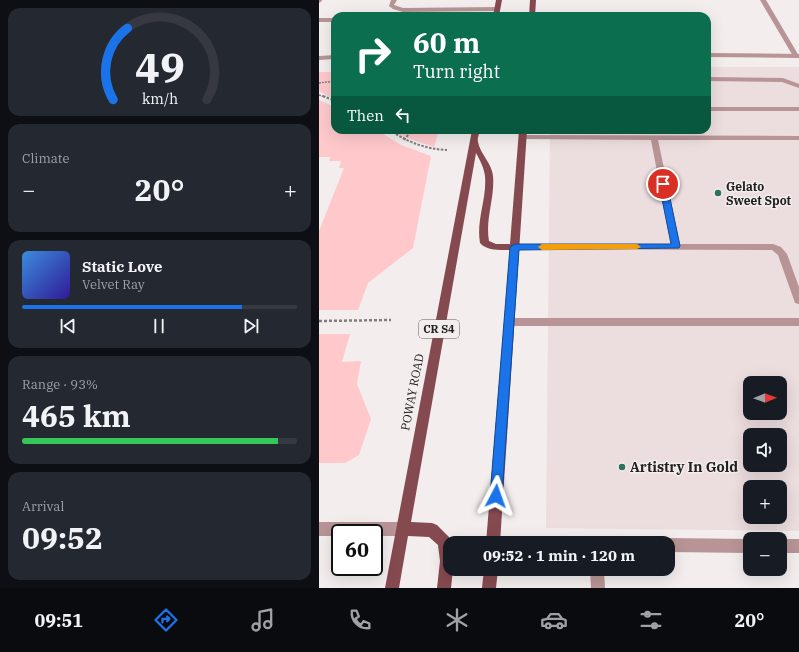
<!DOCTYPE html>
<html lang="en">
<head>
<meta charset="utf-8">
<style>
  :root { --surface:#171b24; --page:#242831; --text:#f1f3f6; --muted:#9ea1a6; --line:#363941; --accent:#1a73e8 }
  body { margin:0; font-family:"IBM Plex Serif",serif; background:var(--page); color:var(--text); height:100vh; display:flex; flex-direction:column; font-size:15px; white-space:nowrap }
  * { box-sizing:border-box; margin:0 }
  p { font-size:13px; color:var(--muted) }
  .icon { flex:none; width:22px; height:22px; fill:none; stroke:currentColor; stroke-width:2; stroke-linecap:round; stroke-linejoin:round }
  .map { position:relative; flex:1; overflow:hidden }
  .details { display:flex; flex-direction:column; gap:8px; padding:8px; background:#0d0f14; width:319px }
  .details>* { flex:none }
  .guide { position:absolute; left:12px; top:12px; width:380px; height:122px; border-radius:12px; box-shadow:0 4px 16px #0002; background:#0b6e4f; color:#fff; overflow:hidden }
  .needle { width:26px; rotate:89deg }
  .fabs { position:absolute; left:424px; top:376px; display:grid; gap:8px }
  .fabs a { display:grid; place-items:center; width:44px; height:44px; border-radius:8px; background:var(--surface); box-shadow:0 4px 16px #0002; font-size:20px }
  .speed { position:absolute; left:12px; top:524px; display:flex; gap:8px; font-size:20px; font-weight:700; text-align:center }
  .speed>* { display:grid; place-content:center; width:52px; height:52px; border-radius:50%; background:var(--surface); box-shadow:0 4px 16px #0002; line-height:1 }
  .speed .limit { border:2px solid #111; border-radius:6px; background:#fff; color:#111 }
  .pin { position:absolute; display:grid; place-items:center; width:34px; height:34px; color:#fff; margin:-17px; border:2px solid #fff; border-radius:50%; box-shadow:0 1px 4px #0007 }
  .me { position:absolute; width:44px; margin:-22px; rotate:4deg; stroke-linejoin:round; filter:drop-shadow(0 0 3px #0008) }
  .turn { display:flex; align-items:center; gap:14px; height:84px; padding:0 16px; font-size:18px }
  .turn .icon { width:52px; height:52px; stroke-width:2.5 }
  .turn b { display:block; font-size:28px; line-height:34px }
  .then { display:flex; align-items:center; height:38px; padding:0 16px; background:#0003; gap:8px; font-size:15px }
  .big { font-size:30px; font-weight:700; line-height:1.1 }
  .details .widget { flex:1; display:flex; flex-direction:column; justify-content:center; gap:6px; min-width:0; padding:0 14px; border-radius:12px; background:var(--page) }
  .details .dial { align-items:center; gap:0 }
  .dial svg { height:104px; overflow:visible; fill:none; stroke:var(--line); stroke-width:7; stroke-linecap:round; text-anchor:middle }
  .dial text { fill:var(--text); stroke:none }
  .song { display:flex; align-items:center; gap:12px }
  .cover { width:48px; height:48px; border-radius:6px; background:linear-gradient(135deg,hsl(210 70% 55%),hsl(250 70% 35%)) }
  .played { height:4px; border-radius:2px; background:linear-gradient(90deg,var(--accent) 80%,var(--line) 80%) }
  .keys { display:flex; justify-content:space-around; direction:ltr }
  .heat { display:flex; justify-content:space-between; align-items:center; font-size:22px; direction:ltr }
  .charge { height:6px; border-radius:3px; background:linear-gradient(90deg,#34c759 93%,var(--line) 0) }
  .trip { position:absolute; left:124px; top:536px; width:232px; height:40px; border-radius:12px; background:var(--surface); box-shadow:0 4px 16px #0002; font-weight:700; line-height:40px; text-align:center }
  .tab-bar { display:flex; height:64px; justify-content:space-around; align-items:center; background:#090b0e; color:var(--muted) }
  .tab-bar .icon { width:28px; height:28px }
  .tab-bar .active { color:var(--accent) }
  .tab-bar b { font-size:18px; color:var(--text) }
  main { display:flex; flex:1; min-height:0 }
  .map>svg:first-child { display:block }
  .built { fill:#ecddde; fill-rule:evenodd }
  .green { fill:#ffc9cc }
  .lines { fill:none; stroke-linecap:round; stroke-linejoin:round }
  .path-far2 { stroke:#817d7d; stroke-width:1.5; stroke-dasharray:2 1; stroke-linecap:butt }
  .path-far1 { stroke:#817d7d; stroke-width:2; stroke-dasharray:2.5 1.5; stroke-linecap:butt }
  .path { stroke:#817d7d; stroke-width:2.5; stroke-dasharray:3 2; stroke-linecap:butt }
  .service { fill:#b89496; fill-rule:evenodd }
  .minor { fill:#b89496; fill-rule:evenodd }
  .tertiary { fill:#b89496; fill-rule:evenodd }
  .primary { fill:#854a4f; fill-rule:evenodd }
  .route { fill:#1a73e8; stroke:#114b97 }
  .slow { fill:#f59e0b }
  .poi-dot { fill:#30705e; stroke:#f3eded; stroke-width:1.5 }
  .labels { text-anchor:middle; dominant-baseline:central; stroke-width:3; stroke-linejoin:round; paint-order:stroke }
  .shield { fill:#f3eded; stroke:#615e5e; stroke-width:1 }
  .shield-label { font-size:11px; font-weight:bold; fill:#222020 }
  .poi-label { font-size:12px; font-weight:bold; fill:#222020; stroke:#f3eded; text-anchor:start }
  .street-label { font-size:12px; fill:#222020; stroke:#f3eded }
  .near-poi-label { font-size:14px; font-weight:bold; fill:#222020; stroke:#f3eded; text-anchor:start }
</style>
</head>
<body>
<main>
<section class="details">
<div class="widget dial"><svg viewBox="0 0 100 80">
<path d="M14 69A42 42 0 1 1 86 69"/>
<path d="M14 69A42 42 0 0 1 25 14" stroke="#1a73e8"/>
<text x="50" y="56" font-size="32" font-weight="700">49</text>
<text x="50" y="72" font-size="11">km/h</text>
</svg></div>
<div class="widget"><p>Climate</p>
<div class="heat"><a>−</a><b class="big">20°</b><a>+</a></div>
</div>
<div class="widget">
<div class="song"><i class="cover"></i><div><b>Static Love</b><p>Velvet Ray</p></div></div>
<div class="played"></div>
<div class="keys"><svg class="icon" aria-label="previous" viewBox="0 0 24 24"><path d="M18 5L8 12l10 7zM5 5v14"/></svg><svg class="icon" aria-label="pause" viewBox="0 0 24 24"><path d="M8 5v14M16 5v14"/></svg><svg class="icon" aria-label="next" viewBox="0 0 24 24"><path d="M6 5l10 7-10 7zM19 5v14"/></svg></div>
</div>
<div class="widget"><p>Range · 93%</p><b class="big">465 km</b><div class="charge"></div></div>
<div class="widget"><p>Arrival</p><b class="big">09:52</b></div>
</section>
<div class="map">
<svg width="480" height="588" viewBox="0 0 480 588">
  <rect width="100%" height="100%" fill="#f3eded"/>
  <path class="built" d="M388 67H480V531L227 528 231 130H388ZM431 383H461V413H431ZM431 435H461V465H431ZM431 487H461V517H431Z"/>
  <g class="green">
    <polygon points="0,72 16,72 16,100 0,91"/>
    <polygon points="0,100 16,107 16,130 58,130 82,145 112,156 94,248 49,283 39,310 0,310 0,231 25,168 20,168 22,161 10,161 11,157 0,157"/>
    <polygon points="71,130 120,130 115,147 82,136"/>
    <polygon points="0,334 31,334 23,362 42,361 38,384 52,419 40,455 26,463 0,463"/>
  </g>
  <g class="lines">
    <g class="path-far2">
      <polyline points="0,83 16,81"/>
      <polyline points="0,95 6,97"/>
    </g>
    <g class="path-far1">
      <polyline points="4,96 16,101"/>
      <path d="M70 130C89 142 106 149 128 150"/>
      <polyline points="85,140 93,130"/>
    </g>
    <polyline class="path" points="0,321 72,320"/>
    <g class="service">
      <polygon points="72,0 78,0 75,5 84,8 178,7 181,9 178,11 84,12 74,9 70,6"/>
      <polygon points="441,0 447,0 480,56 479,57 474,56"/>
      <polygon points="388,77 464,78 480,84 480,88 463,82 388,81"/>
      <rect x="388" y="107" width="92" height="4"/>
      <polygon points="201,135 480,136 480,140 339,140 361,244 454,244 462,247 468,254 480,287 480,304 476,303 475,300 459,255 453,250 193,249 191,247 196,244 352,244 332,140 204,139 201,139"/>
      <polygon points="190,318 480,318 480,326 190,326 186,325 185,322 186,319"/>
      <polygon points="349,538 431,539 431,553 349,552 349,543 343,543 344,540"/>
      <rect x="461" y="539" width="19" height="14"/>
      <polygon points="271,569 285,569 286,588 272,588"/>
    </g>
    <g class="minor">
      <polygon points="0,0 3,0 3,1 0,3"/>
      <rect x="0" y="18" width="16" height="4"/>
      <polygon points="388,53 480,54 480,58 388,57"/>
    </g>
    <g class="tertiary">
      <polygon points="16,55 16,59 0,60 0,56"/>
      <polygon points="0,522 83,522 88,524 90,529 88,534 83,536 55,536 55,533 21,533 21,536 0,536"/>
    </g>
    <g class="primary">
      <polygon points="177,0 183,0 180,16 174,16"/>
      <polygon points="211,0 217,0 216,16 210,16"/>
      <path d="M153 130H161C160 134 158 139 159 142 161 154 173 163 174 176 176 198 166 219 170 241L177 244H191L200 130H208L181 543H167L191 250C181 250 168 251 161 243 157 220 168 199 166 176 165 168 161 160 157 153L92 522 113 523 118 525 130 537 132 543 131 569H134L132 588H118L121 561 119 545 110 537 89 536 80 588H66Z"/>
      <polygon points="165,569 179,569 177,588 163,588"/>
    </g>
  </g>
  <polygon class="route" points="341,182 344,182 348,184 361,246 360,248 200,250 183,496 181,500 177,502 173,500 171,496 191,247 196,244 352,244 340,184"/>
  <polygon class="slow" points="223,244 318,244 322,247 318,249 223,250 219,247"/>
  <g class="poi-dot">
    <circle cx="399" cy="193" r="4"/>
    <circle cx="303" cy="467" r="4"/>
  </g>
  <g class="labels">
    <rect class="shield" x="100" y="320" width="40" height="18" rx="3"/>
    <g class="shield-label">
      <text x="120" y="329">CR S4</text>
    </g>
    <g class="poi-label">
      <text x="407" y="186">Gelato<tspan x="407" dy="14">Sweet Spot</tspan></text>
    </g>
    <g class="street-label">
      <text transform="translate(93 392) rotate(-79)">POWAY ROAD</text>
    </g>
    <g class="near-poi-label">
      <text x="311" y="467">Artistry In Gold</text>
    </g>
  </g>
</svg>
<div class="fabs">
<a><svg class="needle" viewBox="-14 -14 28 28"><path d="M0-13l5 13h-10z" fill="#e53935"/><path d="M0 13l5-13h-10z" fill="#9ea1a6"/></svg></a>
<a><svg class="icon" aria-label="sound" viewBox="0 0 24 24"><path d="M4 9h4l5-4v14l-5-4H4zM17 9q2 3 0 6"/></svg></a>
<a>+</a>
<a>−</a>
</div>
<div class="speed"><div class="limit">60</div></div>
<div class="pin" style="left:344px;top:184px;background:#d93025"><svg class="icon" aria-label="arrive" viewBox="0 0 24 24"><path d="M6 21V4h12l-3 4 3 4H6"/></svg></div>
<svg class="me" style="left:177px;top:496px" viewBox="-20 -20 40 40"><path d="M0-17L14 15 0 8-14 15z" fill="#1a73e8" stroke="#fff" stroke-width="4"/></svg>
<div class="trip">09:52 · 1 min · 120 m</div>
<div class="guide">
<div class="turn"><svg class="icon" aria-label="right" viewBox="0 0 24 24"><path d="M7 20v-9h11M14 6l5 5-5 5"/></svg><div><b>60 m</b>Turn right</div></div>
<div class="then">Then<svg class="icon" aria-label="left" viewBox="0 0 24 24"><path d="M17 20v-9H6M10 6l-5 5 5 5"/></svg></div>
</div>
</div>
</main>
<nav class="tab-bar">
<b>09:51</b>
<svg class="icon active" aria-label="directions" viewBox="0 0 24 24"><path d="M12 3l9 9-9 9-9-9zM9 14v-3h6M13 9l2 2-2 2"/></svg>
<svg class="icon" aria-label="music" viewBox="0 0 24 24"><path d="M9 18V5l10-2v13"/><circle cx="6" cy="18" r="3"/><circle cx="16" cy="16" r="3"/></svg>
<svg class="icon" aria-label="phone" viewBox="0 0 24 24"><path d="M5 4h4l2 5-3 2q2 4 5 5l2-3 5 2v4C11 20 4 13 5 4z"/></svg>
<svg class="icon" aria-label="climate" viewBox="0 0 24 24"><path d="M12 3v18M4 7l16 10M4 17L20 7"/></svg>
<svg class="icon" aria-label="car" viewBox="0 0 24 24"><path d="M5 17H2v-5l4-1 3-4h7l3 4 3 1v5h-3M9 17h6M6 11h13"/><circle cx="7" cy="17" r="2"/><circle cx="17" cy="17" r="2"/></svg>
<svg class="icon" aria-label="filters" viewBox="0 0 24 24"><path d="M4 7h16M4 17h16"/><circle cx="9" cy="7" r="2"/><circle cx="15" cy="17" r="2"/></svg>
<b>20°</b>
</nav>
</body>
</html>
